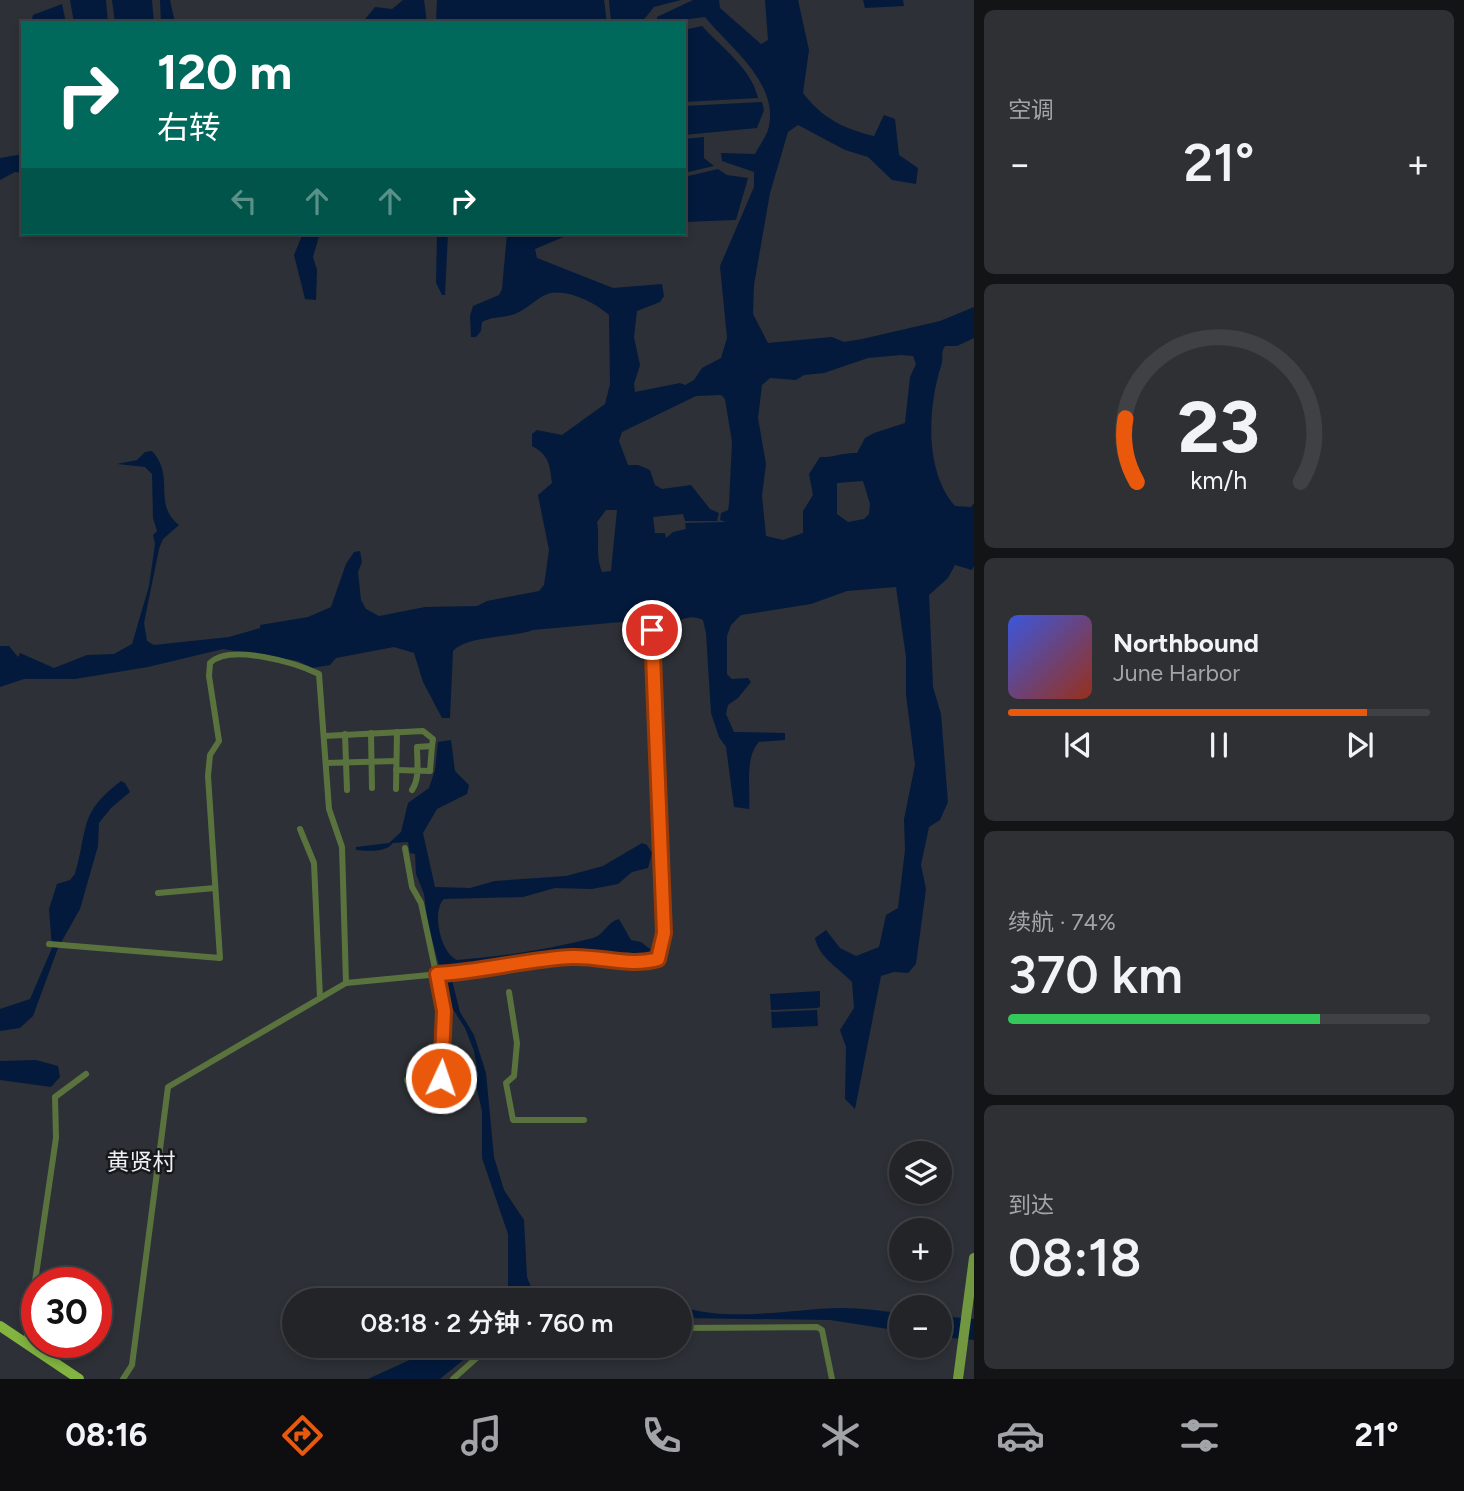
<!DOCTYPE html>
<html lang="zh">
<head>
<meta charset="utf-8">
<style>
  :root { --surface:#222428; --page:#2e3034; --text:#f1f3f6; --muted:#a2a4a8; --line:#3f4145; --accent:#ea580c }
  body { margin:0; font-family:Figtree,"Noto Sans SC",sans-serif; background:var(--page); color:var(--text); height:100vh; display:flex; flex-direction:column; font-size:26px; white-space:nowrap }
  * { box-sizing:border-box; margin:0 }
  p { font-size:23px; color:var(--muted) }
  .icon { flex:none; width:38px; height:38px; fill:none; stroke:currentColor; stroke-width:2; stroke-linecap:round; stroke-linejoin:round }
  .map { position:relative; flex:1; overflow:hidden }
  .drawer { display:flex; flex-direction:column; gap:10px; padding:10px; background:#131416; width:490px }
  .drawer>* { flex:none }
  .guide { position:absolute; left:21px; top:21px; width:665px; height:214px; border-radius:0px; box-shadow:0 4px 10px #0003,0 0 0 2px var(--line); background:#00695c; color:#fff; overflow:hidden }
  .controls { position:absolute; left:889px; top:1141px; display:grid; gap:14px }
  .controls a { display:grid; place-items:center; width:63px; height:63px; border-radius:50%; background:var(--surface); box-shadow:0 4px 10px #0003,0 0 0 2px var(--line); font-size:35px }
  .speed { position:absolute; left:21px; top:1267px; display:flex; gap:14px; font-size:35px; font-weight:700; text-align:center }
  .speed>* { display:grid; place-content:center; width:91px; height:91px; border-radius:50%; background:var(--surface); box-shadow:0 4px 10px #0003,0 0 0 2px var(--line); line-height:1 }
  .speed .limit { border:10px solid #d22; background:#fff; color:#111 }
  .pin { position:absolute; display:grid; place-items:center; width:60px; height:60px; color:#fff; margin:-30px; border:4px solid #fff; border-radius:50%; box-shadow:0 2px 7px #0007 }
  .me { position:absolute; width:77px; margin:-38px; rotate:3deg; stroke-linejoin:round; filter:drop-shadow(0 0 5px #0008) }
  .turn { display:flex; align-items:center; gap:24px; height:147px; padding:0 21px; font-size:32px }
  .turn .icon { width:91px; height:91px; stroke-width:2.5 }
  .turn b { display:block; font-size:49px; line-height:60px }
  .lanes { display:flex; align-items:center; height:66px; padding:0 21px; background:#0003; justify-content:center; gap:35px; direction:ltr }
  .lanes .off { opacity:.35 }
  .big { font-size:52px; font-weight:600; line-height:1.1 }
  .drawer .widget { flex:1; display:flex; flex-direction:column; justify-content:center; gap:10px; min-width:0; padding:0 24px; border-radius:10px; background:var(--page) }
  .drawer .dial { align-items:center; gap:0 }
  .dial svg { height:182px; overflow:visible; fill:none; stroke:var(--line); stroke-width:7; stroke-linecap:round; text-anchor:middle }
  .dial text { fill:var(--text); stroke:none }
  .song { display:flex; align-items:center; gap:21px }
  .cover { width:84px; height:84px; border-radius:10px; background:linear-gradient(135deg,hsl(230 70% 55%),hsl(10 70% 35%)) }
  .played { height:7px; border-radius:4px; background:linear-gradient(90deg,var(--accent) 85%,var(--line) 85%) }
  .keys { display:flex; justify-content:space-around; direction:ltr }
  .heat { display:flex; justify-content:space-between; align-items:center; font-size:38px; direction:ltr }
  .charge { height:10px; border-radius:5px; background:linear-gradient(90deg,#34c759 74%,var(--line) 0) }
  .trip { position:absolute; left:282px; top:1288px; width:410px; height:70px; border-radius:35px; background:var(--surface); box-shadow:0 4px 10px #0003,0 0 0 2px var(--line); font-weight:600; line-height:70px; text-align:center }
  .tab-bar { display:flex; height:112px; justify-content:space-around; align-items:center; background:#0e0e10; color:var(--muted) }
  .tab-bar .icon { width:49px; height:49px }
  .tab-bar .active { color:var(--accent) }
  .tab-bar b { font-size:32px; color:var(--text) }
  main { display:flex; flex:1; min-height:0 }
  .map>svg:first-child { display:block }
  .water { fill:#031a3c; fill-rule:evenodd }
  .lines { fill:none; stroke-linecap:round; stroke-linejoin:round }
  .street { stroke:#5a733e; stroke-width:6 }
  .secondary { stroke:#719741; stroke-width:10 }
  .primary { stroke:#82b440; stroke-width:10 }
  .route-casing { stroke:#983908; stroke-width:18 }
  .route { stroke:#ea580c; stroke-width:12 }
  .labels { text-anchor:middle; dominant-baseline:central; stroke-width:5; stroke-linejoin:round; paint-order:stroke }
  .quarter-label { font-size:23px; fill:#edf0f3; stroke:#17181b }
</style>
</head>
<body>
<main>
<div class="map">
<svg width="974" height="1379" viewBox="0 0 974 1379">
  <rect width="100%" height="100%" fill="#2d3036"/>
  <g class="water">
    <polygon points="70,0 106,0 108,23 74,23"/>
    <polygon points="112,0 152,0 154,23 115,23"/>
    <polygon points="160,0 170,0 175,23 161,23"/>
    <polygon points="403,0 424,0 427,23 362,23 375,7 392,9"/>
    <polygon points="437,0 604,0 607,23 438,23 436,22"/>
    <polygon points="609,0 681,0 654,7 641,23 611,23"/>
    <path d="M693 0H719L720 8 761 44 768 40 765 0H798L809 50 803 93C822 118 844 129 874 136L884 115 895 119 899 155 918 168 916 184 892 180 868 157 845 150 798 125 788 132 770 193 754 285 753 314 768 343 832 337 844 342 862 339 940 321 974 307V338L957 346H945C940 353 944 358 941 366 928 407 924 471 955 506L971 507 974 503V566L972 570 955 565 948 578 929 595 933 687 941 714 948 802 940 820 929 827 921 865 926 889 916 964 908 973 894 972 881 976 855 1109 845 1099 846 1047 840 1030 854 1008 852 982C839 968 819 958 815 938L826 930 840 948 856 956 879 947 886 915 898 908 905 850 904 819 915 765 906 695V657L896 587 847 591 811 604 741 615 731 625 727 636V674L732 679 748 678 751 682 738 698 728 705 726 714 734 732 785 733V740L759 742C744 758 751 789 749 809L734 807 726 747 719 737 711 713 706 633 703 620C694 615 684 617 675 623L621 622 533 630C512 638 467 635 453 651L450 718H442L423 682 414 653 394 647 336 658 330 665 312 668 298 661 223 649 148 667 75 679H24L0 687V646H9L18 657 20 653 54 668 87 655 114 654 132 644 149 586 155 544 153 535 157 531 153 518 152 474 145 467 117 464 137 460 145 452 152 451C176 477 152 504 179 525L163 539 159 549 144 623 147 641 154 645 229 637 260 628V625L308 617 331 607 346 564 354 552 360 551 362 562 358 572 361 600 366 609 379 616 425 607 477 606 487 601 539 591 544 585 549 550 538 495 552 483C550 465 549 455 532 446V434L537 430 562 435 605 404 610 384 609 315C595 302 561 285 543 296 533 302 526 309 515 314 504 318 492 316 482 322L481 331 476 337H471L470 316 473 306 499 295 502 289 507 233H573L535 249 537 258 613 288 662 284 664 296 660 302 637 311 634 337 640 365 634 384 635 392 680 383 685 385 694 380 702 368 721 358 727 338 720 266 754 187V172L722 161 721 153 755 154C759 147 765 138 768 130 781 84 730 48 705 17L658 23 657 17ZM901 355 913 356 916 364 910 377 905 423 874 433 865 438 857 453C843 452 833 458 820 457L809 474 813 495 803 511V533L783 540 766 536 762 496 766 464 758 418 762 385 770 378 796 380 804 375 824 373 868 358ZM721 395 725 399 732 442 729 504 728 510 721 513 720 520 726 522 685 523 686 529 673 532 666 538 665 533H655L653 517 683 514 685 521H717L719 513 710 509 691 485 662 489 655 485 650 470 638 465H628L619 441 622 432 696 396ZM863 481 870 504 869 514 864 519 848 522 837 514V483ZM606 510H617L611 571 602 572C595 555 600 539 597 522Z"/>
    <polygon points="863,0 903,0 904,6 865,8"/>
    <polygon points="62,4 66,23 31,23 33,15"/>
    <path d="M702 26C721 47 752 69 758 98L684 102V30Z"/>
    <polygon points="762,102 764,110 757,128 684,135 684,106"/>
    <polygon points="704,137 704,158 714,166 684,173 684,139"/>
    <polygon points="23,154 23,173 15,172 0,180 0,158"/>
    <polygon points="718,169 727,175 748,178 736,220 684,222 684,177"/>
    <polygon points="303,233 320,233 313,257 317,270 316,300 305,299 294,255"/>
    <polygon points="437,233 448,233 445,295 442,295 436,283"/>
    <path d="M451 740 455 771 469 785 467 794 437 809 423 833 435 887 470 888 495 881 566 876 603 866 642 843 647 845 652 853 648 868 632 872 618 884 592 889 555 888 523 897 444 899C431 911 441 954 457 960 502 957 549 949 593 938 604 935 607 922 619 919L631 940 641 942 650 949 649 957 634 960 565 952 521 963 450 972 460 1012 474 1035 486 1073 494 1157 504 1190 524 1220 527 1277 536 1300H508V1234L482 1158V1111L474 1077 470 1076 477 1068 474 1051 465 1028 449 1003 428 924 424 894 416 874 415 854 410 853 408 842 393 843C385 853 368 851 356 850V847L389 843 401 832 408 803 429 788 435 770 438 742Z"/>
    <path d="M121 781 125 783 130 792 111 808 99 823 98 846 80 909 58 948 33 1016 20 1028 0 1031V1009L30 999 52 948 49 909 57 884 70 880 75 874C89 826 78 814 121 781Z"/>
    <polygon points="820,991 820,1007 817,1008 771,1010 770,994"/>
    <polygon points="817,1010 818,1026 772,1028 771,1012"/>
    <polygon points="36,1060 58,1066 60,1077 51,1087 0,1080 0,1061"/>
    <path d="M679 1306C731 1323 788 1309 841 1308 861 1308 882 1311 901 1313V1331L830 1320 679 1318Z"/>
    <polygon points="940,1316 974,1319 974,1340 940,1337"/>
    <polygon points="440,1346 491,1346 473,1352 440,1379 368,1379"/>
  </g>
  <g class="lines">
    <g class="street">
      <polyline points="371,733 372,788"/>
      <polyline points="345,734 347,790"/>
      <polyline points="324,736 423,731 433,739 432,746"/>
      <polyline points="326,763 396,761"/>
      <path d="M396 770 430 771 432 746 417 747C417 762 420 778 412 790"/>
      <polyline points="396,789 397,732"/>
      <polyline points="300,829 314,863 320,998"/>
      <polyline points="405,848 412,887 421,903 444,1011 441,1078 407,1080"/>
      <polyline points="158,893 215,888"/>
      <path d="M49 944 220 958 208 776 210 755 219 741 209 676 210 663C230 643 296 663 319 674L329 809 342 847 346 983"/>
      <polyline points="509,992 517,1043 514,1076 506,1083 513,1120 584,1120"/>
      <polyline points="679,1328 817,1327 822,1330 832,1379"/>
      <polyline points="27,1336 56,1138 55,1097 86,1074"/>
      <polyline points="123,1379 132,1365 168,1087 346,983 502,968 569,957 627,961 638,965 658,959 664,933 652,630"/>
      <polyline points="453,1379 481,1354 508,1346"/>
    </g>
    <polyline class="secondary" points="958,1379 974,1258"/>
    <polyline class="primary" points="0,1326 79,1379"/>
  </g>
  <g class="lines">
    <defs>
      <path id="route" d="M441 1078 444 1011 437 974C482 972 527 959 572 957 602 956 630 967 658 959L664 933 652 630"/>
    </defs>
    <use href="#route" class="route-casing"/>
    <use href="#route" class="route"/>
  </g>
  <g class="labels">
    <g class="quarter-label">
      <text x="141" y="1162">黄贤村</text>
    </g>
  </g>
</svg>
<div class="controls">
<a><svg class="icon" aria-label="layers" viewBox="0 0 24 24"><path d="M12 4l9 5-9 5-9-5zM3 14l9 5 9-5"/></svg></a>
<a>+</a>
<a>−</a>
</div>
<div class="speed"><div class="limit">30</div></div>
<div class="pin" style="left:652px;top:630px;background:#d93025"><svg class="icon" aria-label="arrive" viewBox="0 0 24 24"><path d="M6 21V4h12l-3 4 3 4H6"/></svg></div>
<svg class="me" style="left:441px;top:1078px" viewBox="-20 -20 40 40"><circle r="17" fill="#ea580c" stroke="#fff" stroke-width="3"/><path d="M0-11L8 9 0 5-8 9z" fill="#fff"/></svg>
<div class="trip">08:18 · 2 分钟 · 760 m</div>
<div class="guide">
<div class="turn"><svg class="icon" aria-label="right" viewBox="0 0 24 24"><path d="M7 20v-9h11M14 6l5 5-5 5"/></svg><div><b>120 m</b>右转</div></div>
<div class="lanes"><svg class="icon off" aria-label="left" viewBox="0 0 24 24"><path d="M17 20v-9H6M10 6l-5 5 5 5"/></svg><svg class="icon off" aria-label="ahead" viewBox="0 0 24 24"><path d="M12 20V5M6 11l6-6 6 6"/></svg><svg class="icon off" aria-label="ahead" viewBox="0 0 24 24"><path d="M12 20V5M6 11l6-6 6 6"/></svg><svg class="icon" aria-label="right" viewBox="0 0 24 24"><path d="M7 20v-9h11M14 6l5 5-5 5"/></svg></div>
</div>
</div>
<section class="drawer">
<div class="widget"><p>空调</p>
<div class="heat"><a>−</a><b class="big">21°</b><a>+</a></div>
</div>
<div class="widget dial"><svg viewBox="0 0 100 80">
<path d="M14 69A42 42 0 1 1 86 69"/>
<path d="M14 69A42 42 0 0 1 9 41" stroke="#ea580c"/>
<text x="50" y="56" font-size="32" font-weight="700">23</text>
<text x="50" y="72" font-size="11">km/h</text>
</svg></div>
<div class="widget">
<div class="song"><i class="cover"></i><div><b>Northbound</b><p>June Harbor</p></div></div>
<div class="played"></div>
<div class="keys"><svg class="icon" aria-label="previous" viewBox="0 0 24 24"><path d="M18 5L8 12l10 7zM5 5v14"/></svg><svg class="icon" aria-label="pause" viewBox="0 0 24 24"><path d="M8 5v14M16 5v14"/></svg><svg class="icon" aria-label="next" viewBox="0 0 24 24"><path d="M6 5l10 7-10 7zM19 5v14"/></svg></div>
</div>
<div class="widget"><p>续航 · 74%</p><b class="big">370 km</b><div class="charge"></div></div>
<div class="widget"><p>到达</p><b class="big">08:18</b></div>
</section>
</main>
<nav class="tab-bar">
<b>08:16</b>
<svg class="icon active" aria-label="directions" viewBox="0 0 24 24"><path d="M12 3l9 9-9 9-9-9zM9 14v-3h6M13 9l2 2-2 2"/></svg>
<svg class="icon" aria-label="music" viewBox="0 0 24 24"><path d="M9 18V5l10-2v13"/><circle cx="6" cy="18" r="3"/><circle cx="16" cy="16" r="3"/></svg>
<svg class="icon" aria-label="phone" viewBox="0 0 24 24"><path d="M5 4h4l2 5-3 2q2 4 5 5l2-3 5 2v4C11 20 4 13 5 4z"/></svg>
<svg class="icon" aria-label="climate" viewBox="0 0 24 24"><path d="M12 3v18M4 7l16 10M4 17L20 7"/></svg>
<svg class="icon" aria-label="car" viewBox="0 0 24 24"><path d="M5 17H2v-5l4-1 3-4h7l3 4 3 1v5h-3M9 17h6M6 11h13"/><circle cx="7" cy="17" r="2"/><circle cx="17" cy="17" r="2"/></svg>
<svg class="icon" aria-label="filters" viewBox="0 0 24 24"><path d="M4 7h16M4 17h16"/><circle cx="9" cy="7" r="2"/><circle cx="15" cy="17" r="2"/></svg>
<b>21°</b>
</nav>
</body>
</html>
